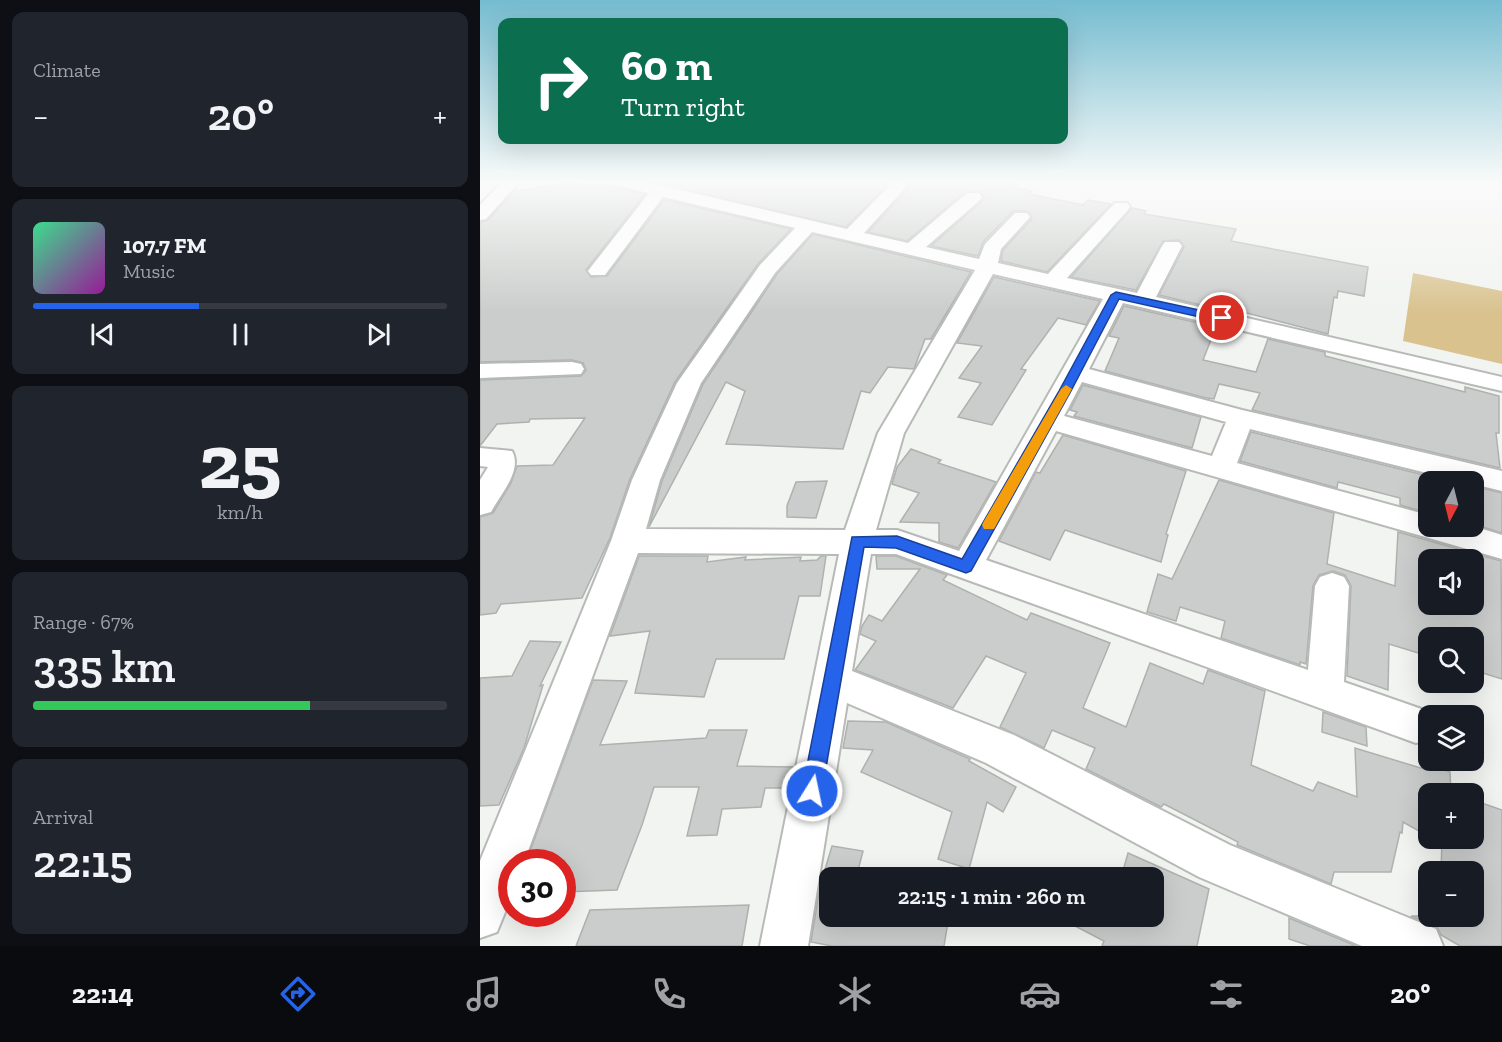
<!DOCTYPE html>
<html lang="en">
<head>
<meta charset="utf-8">
<style>
  :root { --surface:#171b24; --page:#20242c; --text:#f1f3f6; --muted:#9ea1a6; --line:#363941; --accent:#2563eb }
  body { margin:0; font-family:"Zilla Slab",serif; background:var(--page); color:var(--text); height:100vh; display:flex; flex-direction:column; font-size:22px; white-space:nowrap }
  * { box-sizing:border-box; margin:0 }
  p { font-size:20px; color:var(--muted) }
  .icon { flex:none; width:33px; height:33px; fill:none; stroke:currentColor; stroke-width:2; stroke-linecap:round; stroke-linejoin:round }
  .map { position:relative; flex:1; overflow:hidden }
  .details { display:flex; flex-direction:column; gap:12px; padding:12px; background:#0d0f14; width:480px }
  .details>* { flex:none }
  .banner { position:absolute; left:18px; top:18px; width:570px; height:126px; border-radius:12px; box-shadow:0 6px 24px #0002; background:#0b6e4f; color:#fff; overflow:hidden }
  .needle { width:39px; rotate:187deg }
  .controls { position:absolute; left:938px; top:471px; display:grid; gap:12px }
  .controls a { display:grid; place-items:center; width:66px; height:66px; border-radius:12px; background:var(--surface); box-shadow:0 6px 24px #0002; font-size:30px }
  .speed { position:absolute; left:18px; top:849px; display:flex; gap:12px; font-size:30px; font-weight:700; text-align:center }
  .speed>* { display:grid; place-content:center; width:78px; height:78px; border-radius:50%; background:var(--surface); box-shadow:0 6px 24px #0002; line-height:1 }
  .speed .limit { border:9px solid #d22; background:#fff; color:#111 }
  .pin { position:absolute; display:grid; place-items:center; width:51px; height:51px; color:#fff; margin:-26px; border:3px solid #fff; border-radius:50%; box-shadow:0 2px 6px #0007 }
  .me { position:absolute; width:66px; margin:-33px; rotate:10deg; stroke-linejoin:round; filter:drop-shadow(0 0 4px #0008) }
  .turn { display:flex; align-items:center; gap:21px; height:126px; padding:0 24px; font-size:27px }
  .turn .icon { width:78px; height:78px; stroke-width:2.5 }
  .turn b { display:block; font-size:42px; line-height:51px }
  .big { font-size:45px; font-weight:600; line-height:1.1 }
  .details .card { flex:1; display:flex; flex-direction:column; justify-content:center; gap:9px; min-width:0; padding:0 21px; border-radius:12px; background:var(--page) }
  .details .dial { align-items:center; gap:0 }
  .dial b { font-size:78px; line-height:1 }
  .song { display:flex; align-items:center; gap:18px }
  .cover { width:72px; height:72px; border-radius:9px; background:linear-gradient(135deg,hsl(150 70% 55%),hsl(300 70% 35%)) }
  .played { height:6px; border-radius:3px; background:linear-gradient(90deg,var(--accent) 40%,var(--line) 40%) }
  .keys { display:flex; justify-content:space-around; direction:ltr }
  .heat { display:flex; justify-content:space-between; align-items:center; font-size:33px; direction:ltr }
  .charge { height:9px; border-radius:4px; background:linear-gradient(90deg,#34c759 67%,var(--line) 0) }
  .trip { position:absolute; left:339px; top:867px; width:345px; height:60px; border-radius:12px; background:var(--surface); box-shadow:0 6px 24px #0002; font-weight:600; line-height:60px; text-align:center }
  .dock { display:flex; height:96px; justify-content:space-around; align-items:center; background:#090b0e; color:var(--muted) }
  .dock .icon { width:42px; height:42px }
  .dock .active { color:var(--accent) }
  .dock b { font-size:27px; color:var(--text) }
  main { display:flex; flex:1; min-height:0 }
  .map>svg:first-child { display:block }
  .green { fill:#d9c28e }
  .building { fill:#cacdcb; stroke:#afb1af; stroke-width:1.5; fill-rule:evenodd }
  .lines { fill:none; stroke-linecap:round; stroke-linejoin:round }
  .minor-casing { stroke:#b8bab7; stroke-width:4 }
  .minor { fill:#fff; fill-rule:evenodd }
  .route { fill:#2563eb; stroke:#184099; stroke-width:1.5 }
  .slow { fill:#f59e0b }
</style>
</head>
<body>
<main>
<section class="details">
<div class="card"><p>Climate</p>
<div class="heat"><a>−</a><b class="big">20°</b><a>+</a></div>
</div>
<div class="card">
<div class="song"><i class="cover"></i><div><b>107.7 FM</b><p>Music</p></div></div>
<div class="played"></div>
<div class="keys"><svg class="icon" aria-label="previous" viewBox="0 0 24 24"><path d="M18 5L8 12l10 7zM5 5v14"/></svg><svg class="icon" aria-label="pause" viewBox="0 0 24 24"><path d="M8 5v14M16 5v14"/></svg><svg class="icon" aria-label="next" viewBox="0 0 24 24"><path d="M6 5l10 7-10 7zM19 5v14"/></svg></div>
</div>
<div class="card dial"><b>25</b><p>km/h</p></div>
<div class="card"><p>Range · 67%</p><b class="big">335 km</b><div class="charge"></div></div>
<div class="card"><p>Arrival</p><b class="big">22:15</b></div>
</section>
<div class="map">
<svg width="1022" height="946" viewBox="0 0 1022 946">
  <rect width="100%" height="100%" fill="#f2f4f1"/>
  <polygon class="green" points="933,273 1022,291 1022,364 923,341"/>
  <g class="building">
    <polygon points="163,180 413,180 366,227"/>
    <polygon points="421,180 514,180 537,185 533,187 552,191 549,194 603,205 608,200 631,204 567,272 521,261 523,250 552,219 547,211 533,211 503,242 498,256 451,246 501,202 504,197 499,191 486,191 427,241 388,232 429,188 428,184"/>
    <polygon points="86,184 125,185 165,194 106,270 111,277 127,276 184,200 311,229 278,264 195,382 150,479 130,538 102,598 21,604 16,613 0,615 0,517 13,513 31,483 37,466 73,465 105,418 50,419 49,422 17,424 0,446 0,380 101,376 106,370 103,363 92,360 0,362 0,222 8,220 35,190 56,189 58,187"/>
    <polygon points="652,208 666,211 664,214 756,229 751,241 888,267 884,296 858,291 857,298 854,297 848,334 743,307 742,310 679,295 704,247 699,240 683,241 656,290 591,277"/>
    <polygon points="333,234 491,272 451,339 445,339 434,369 408,367 390,393 381,391 363,449 246,444 265,391 246,382 169,527 182,481 223,384 297,274"/>
    <polygon points="514,277 620,301 606,325 578,318 541,369 546,370 512,425 478,417 501,383 479,378 502,346 477,343"/>
    <polygon points="644,306 736,327 723,360 776,372 788,339 845,352 845,356 946,382 985,392 985,387 1019,396 1019,433 1016,433 1020,468 772,410 780,393 739,384 734,399 726,398 625,371 639,338 629,336"/>
    <polygon points="603,385 721,417 712,448 594,416 597,412 590,410"/>
    <polygon points="771,432 972,482 948,482 948,513 920,505 920,498 858,482 857,488 760,461"/>
    <polygon points="583,435 706,471 686,534 688,535 681,562 585,530 570,560 519,541 556,472 560,473"/>
    <polygon points="431,449 461,460 458,463 516,482 478,548 459,542 459,523 420,522 439,493 412,484 417,467"/>
    <path d="M739 480 854 513 847 564 915 586 918 532 1021 561 1022 679 993 670V638H948V656L909 644 908 690 867 676 871 586 865 575 853 571 839 575 833 586 826 664 820 662V665L741 638 745 621 700 607 696 621 667 612 678 574 692 579ZM948 560H993V604H948Z"/>
    <polygon points="347,481 336,518 307,517 307,506 316,482"/>
    <polygon points="993,486 1022,493 1022,533 993,524"/>
    <polygon points="159,556 228,556 227,562 266,557 265,560 321,557 320,561 337,560 341,556 346,556 340,596 319,596 304,659 236,659 224,697 155,693 170,631 130,636"/>
    <polygon points="396,556 416,556 467,575 463,580 547,620 551,613 630,643 603,708 646,727 670,663 723,684 728,670 785,691 771,765 833,791 838,782 877,797 875,748 944,769 944,763 970,772 971,794 948,794 948,836 923,822 922,833 920,832 911,872 854,872 851,884 757,845 758,842 684,804 681,807 606,769 615,748 572,730 564,748 520,727 546,673 506,656 473,708 375,670 396,641 380,634 382,626 389,615 402,621 440,569 397,569"/>
    <polygon points="50,641 81,642 60,686 63,685 44,748 19,805 0,806 0,678 32,676"/>
    <polygon points="113,680 147,681 120,745 226,738 229,730 267,730 257,766 314,767 310,788 285,788 281,807 242,809 237,835 207,836 219,787 174,787 162,825 137,890 82,892 82,862 46,862"/>
    <polygon points="843,712 886,727 887,746 842,732"/>
    <polygon points="368,721 406,722 490,759 489,761 536,787 523,812 507,802 489,869 458,859 472,812 381,772 393,750 363,748"/>
    <polygon points="993,800 1022,810 1022,946 980,946 961,935 957,927 931,916 993,916 993,872 961,872 962,838 993,838"/>
    <polygon points="352,846 383,851 376,878 350,878 350,916 469,916 464,946 352,946 331,942 340,886"/>
    <polygon points="648,853 729,889 717,946 622,946 624,941 576,916 674,916 674,878 641,878"/>
    <polygon points="269,905 262,946 96,946 110,910"/>
    <polygon points="809,918 876,946 830,946 809,939"/>
  </g>
  <g class="lines">
    <defs>
      <g id="minor">
        <polygon points="24,180 41,180 6,219 0,220 0,205"/>
        <path d="M124 180H152L180 185 367 229 413 182 419 181 427 186 384 233 428 243 487 193H499L502 197 499 201 446 247 499 259 505 244 535 213H547L550 217 521 249 518 263 568 274 635 203H647L650 207 647 211 587 278 657 293 682 246 685 242H699L702 246 676 297 1022 377V391L643 303 609 369 762 410 1022 471V491L993 484V482H983L770 429 757 463 948 515V526H993L1022 535V559L576 431 506 560 828 670 835 586 840 577 852 573 864 577 869 586 864 682 950 712 948 739 936 743 416 554H391L372 671 534 735 750 845 956 929 963 946H882L719 877 506 763 367 703 328 946H280L359 554 158 553 44 862H32V895L17 932 0 938V861L131 541 152 480 197 383 280 265 315 228 183 197 125 275H111L108 271 111 267 169 193 126 183ZM332 232 495 270 398 433 365 530 166 529 180 480 221 383 295 273ZM513 274 623 299 479 551 417 530H396L424 433ZM602 382 746 422 732 456 584 416Z"/>
        <polygon points="92,362 101,364 104,369 101,374 0,378 0,364"/>
        <path d="M0 448 32 451C43 470 20 495 11 512L0 515V480L8 467 0 466Z"/>
      </g>
    </defs>
    <use href="#minor" class="minor-casing"/>
    <use href="#minor" class="minor"/>
  </g>
  <linearGradient id="sky" x2="0" y2="1"><stop stop-color="#75bcd0"/><stop offset="0.58" stop-color="#f9faf9"/><stop offset="1" stop-color="#f9faf9" stop-opacity="0"/></linearGradient>
  <rect width="1022" height="312" fill="url(#sky)"/>
  <polygon class="route" points="636,292 742,315 748,318 742,322 639,299 591,391 491,571 486,573 416,548 384,547 342,791 339,798 332,801 325,798 322,791 372,537 417,536 482,559 579,391 631,295"/>
  <polygon class="slow" points="586,385 592,389 514,529 504,529 502,525 504,521 581,389"/>
</svg>
<div class="controls">
<a><svg class="needle" viewBox="-14 -14 28 28"><path d="M0-13l5 13h-10z" fill="#e53935"/><path d="M0 13l5-13h-10z" fill="#9ea1a6"/></svg></a>
<a><svg class="icon" aria-label="sound" viewBox="0 0 24 24"><path d="M4 9h4l5-4v14l-5-4H4zM17 9q2 3 0 6"/></svg></a>
<a><svg class="icon" aria-label="search" viewBox="0 0 24 24"><circle cx="10" cy="10" r="6"/><path d="M15 15l6 6"/></svg></a>
<a><svg class="icon" aria-label="layers" viewBox="0 0 24 24"><path d="M12 4l9 5-9 5-9-5zM3 14l9 5 9-5"/></svg></a>
<a>+</a>
<a>−</a>
</div>
<div class="speed"><div class="limit">30</div></div>
<div class="pin" style="left:742px;top:318px;background:#d93025"><svg class="icon" aria-label="arrive" viewBox="0 0 24 24"><path d="M6 21V4h12l-3 4 3 4H6"/></svg></div>
<svg class="me" style="left:332px;top:791px" viewBox="-20 -20 40 40"><circle r="17" fill="#2563eb" stroke="#fff" stroke-width="3"/><path d="M0-11L8 9 0 5-8 9z" fill="#fff"/></svg>
<div class="trip">22:15 · 1 min · 260 m</div>
<div class="banner">
<div class="turn"><svg class="icon" aria-label="right" viewBox="0 0 24 24"><path d="M7 20v-9h11M14 6l5 5-5 5"/></svg><div><b>60 m</b>Turn right</div></div>
</div>
</div>
</main>
<nav class="dock">
<b>22:14</b>
<svg class="icon active" aria-label="directions" viewBox="0 0 24 24"><path d="M12 3l9 9-9 9-9-9zM9 14v-3h6M13 9l2 2-2 2"/></svg>
<svg class="icon" aria-label="music" viewBox="0 0 24 24"><path d="M9 18V5l10-2v13"/><circle cx="6" cy="18" r="3"/><circle cx="16" cy="16" r="3"/></svg>
<svg class="icon" aria-label="phone" viewBox="0 0 24 24"><path d="M5 4h4l2 5-3 2q2 4 5 5l2-3 5 2v4C11 20 4 13 5 4z"/></svg>
<svg class="icon" aria-label="climate" viewBox="0 0 24 24"><path d="M12 3v18M4 7l16 10M4 17L20 7"/></svg>
<svg class="icon" aria-label="car" viewBox="0 0 24 24"><path d="M5 17H2v-5l4-1 3-4h7l3 4 3 1v5h-3M9 17h6M6 11h13"/><circle cx="7" cy="17" r="2"/><circle cx="17" cy="17" r="2"/></svg>
<svg class="icon" aria-label="filters" viewBox="0 0 24 24"><path d="M4 7h16M4 17h16"/><circle cx="9" cy="7" r="2"/><circle cx="15" cy="17" r="2"/></svg>
<b>20°</b>
</nav>
</body>
</html>
